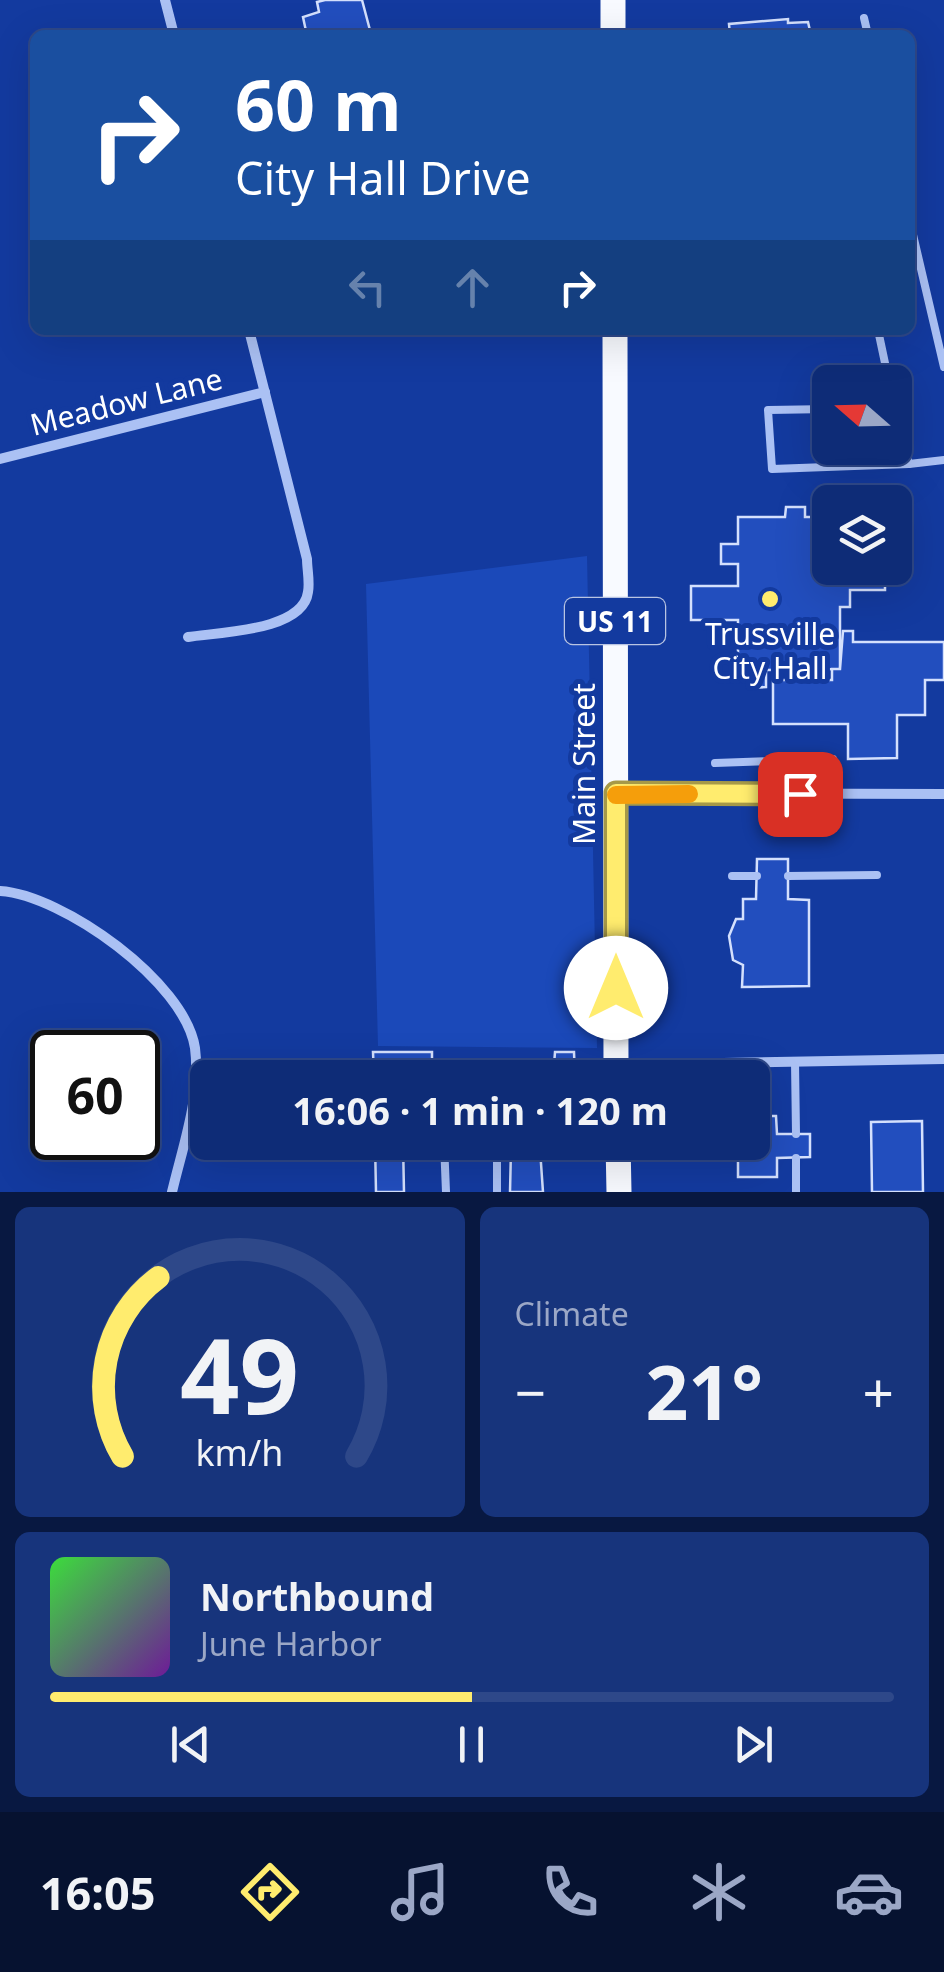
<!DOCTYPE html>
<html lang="en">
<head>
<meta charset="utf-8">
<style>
  :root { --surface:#0e2c77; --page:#17347c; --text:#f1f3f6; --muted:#9ba7c6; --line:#2e4889; --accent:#ffec6e }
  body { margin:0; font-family:"Noto Sans",sans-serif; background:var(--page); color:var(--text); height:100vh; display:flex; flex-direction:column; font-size:38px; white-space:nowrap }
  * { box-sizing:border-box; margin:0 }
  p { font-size:32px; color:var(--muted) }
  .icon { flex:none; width:55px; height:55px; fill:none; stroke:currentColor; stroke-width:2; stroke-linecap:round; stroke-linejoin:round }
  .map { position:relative; height:1192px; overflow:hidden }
  .sheet { display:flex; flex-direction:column; gap:15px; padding:15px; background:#081841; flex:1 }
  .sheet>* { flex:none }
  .top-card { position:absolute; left:30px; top:30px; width:885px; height:305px; border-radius:15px; box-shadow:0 10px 40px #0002,0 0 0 2px var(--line); background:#1a4fa0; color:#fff; overflow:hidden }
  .needle { width:65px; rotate:290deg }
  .buttons { position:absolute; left:812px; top:365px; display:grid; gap:20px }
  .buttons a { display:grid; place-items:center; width:100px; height:100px; border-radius:15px; background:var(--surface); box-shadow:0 10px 40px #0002,0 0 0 2px var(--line); font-size:50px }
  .speed { position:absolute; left:30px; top:1030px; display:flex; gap:20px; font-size:50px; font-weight:700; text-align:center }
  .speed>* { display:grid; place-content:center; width:130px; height:130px; border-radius:50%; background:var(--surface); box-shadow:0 10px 40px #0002,0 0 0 2px var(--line); line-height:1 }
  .speed .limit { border:5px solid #111; border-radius:15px; background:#fff; color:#111 }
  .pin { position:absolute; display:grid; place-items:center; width:85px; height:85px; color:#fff; margin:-42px; border-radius:20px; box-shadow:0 5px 15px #0006 }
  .me { position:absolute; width:110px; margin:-55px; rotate:0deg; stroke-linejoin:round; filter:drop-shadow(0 0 8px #0008) }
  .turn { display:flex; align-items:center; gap:35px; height:210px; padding:0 40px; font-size:45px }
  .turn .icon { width:130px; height:130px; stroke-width:2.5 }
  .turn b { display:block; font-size:70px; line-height:85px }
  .lanes { display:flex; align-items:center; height:95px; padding:0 40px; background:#0003; justify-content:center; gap:50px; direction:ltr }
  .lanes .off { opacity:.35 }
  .big { font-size:75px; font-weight:700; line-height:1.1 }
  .sheet .card { flex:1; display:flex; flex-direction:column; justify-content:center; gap:15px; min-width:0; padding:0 35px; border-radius:15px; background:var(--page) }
  .sheet .dial { align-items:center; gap:0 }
  .dial svg { height:260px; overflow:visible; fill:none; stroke:var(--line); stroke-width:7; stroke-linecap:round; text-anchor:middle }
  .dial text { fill:var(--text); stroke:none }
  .song { display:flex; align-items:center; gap:30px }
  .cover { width:120px; height:120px; border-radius:15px; background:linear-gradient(135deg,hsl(120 70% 55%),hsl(280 70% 35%)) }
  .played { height:10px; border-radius:5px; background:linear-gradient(90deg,var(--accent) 50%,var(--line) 50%) }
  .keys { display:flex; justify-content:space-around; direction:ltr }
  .heat { display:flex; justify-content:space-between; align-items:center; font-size:55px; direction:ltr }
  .sheet .tiles { flex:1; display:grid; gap:15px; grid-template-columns:1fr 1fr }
  .card:last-child { grid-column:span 2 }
  .trip { position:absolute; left:190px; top:1060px; width:580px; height:100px; border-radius:15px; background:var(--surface); box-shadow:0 10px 40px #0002,0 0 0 2px var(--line); font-weight:700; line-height:100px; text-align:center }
  .tab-bar { display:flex; height:160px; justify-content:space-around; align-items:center; background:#061230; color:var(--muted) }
  .tab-bar .icon { width:70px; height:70px }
  .tab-bar .on { color:var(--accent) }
  .tab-bar b { font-size:45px; color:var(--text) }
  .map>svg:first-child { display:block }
  .green { fill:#1b49b9 }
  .building { fill:#224ebe; stroke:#d4e0fd; stroke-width:2.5 }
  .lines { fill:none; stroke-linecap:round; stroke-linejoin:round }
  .lane { stroke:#abc1f4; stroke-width:8 }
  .street { stroke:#abc1f4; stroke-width:10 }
  .primary { stroke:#f8faff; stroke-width:25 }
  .route-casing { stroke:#a69948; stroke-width:25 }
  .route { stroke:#ffec6e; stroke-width:18 }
  .slow { stroke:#f59e0b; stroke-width:18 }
  .poi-dot { fill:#ffec6e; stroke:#133a9f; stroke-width:4 }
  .labels { text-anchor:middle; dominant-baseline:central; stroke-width:10; stroke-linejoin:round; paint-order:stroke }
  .shield { fill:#133a9f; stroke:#b8c4e2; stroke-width:2.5 }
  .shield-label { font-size:28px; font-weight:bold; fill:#fff }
  .street-label { font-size:30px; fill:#fff; stroke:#133a9f }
  .poi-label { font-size:30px; fill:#fff; stroke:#133a9f }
</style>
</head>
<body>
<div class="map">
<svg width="944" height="1192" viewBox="0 0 944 1192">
  <rect width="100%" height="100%" fill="#133a9f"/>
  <polygon class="green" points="587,556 597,1048 378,1046 366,584"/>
  <g class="building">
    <polygon points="325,0 362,0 371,34 292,35 306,31 303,17 319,12 317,2"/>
    <polygon points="788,19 788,23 808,22 811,35 730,35 729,24"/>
    <polygon points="786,507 805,507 805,517 830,517 830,568 885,568 885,590 850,590 850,607 840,607 840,669 766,670 766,687 750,688 749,670 738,670 738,620 691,620 691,586 738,586 738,564 721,564 721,544 738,544 738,517 785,517"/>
    <polygon points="843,631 853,631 853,642 944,642 944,680 925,680 925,715 897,715 897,758 848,759 848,724 773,724 773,680 832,680 832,669 840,669"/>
    <polygon points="757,859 788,859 788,899 809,900 809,986 742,987 743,965 733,960 729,936 736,919 743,919 743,899 756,899"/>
    <polygon points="373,1052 432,1052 432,1076 374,1078"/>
    <polygon points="555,1052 574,1052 575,1078 527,1078 532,1077 533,1065 554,1065"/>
    <polygon points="752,1116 776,1116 777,1134 810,1134 810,1157 777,1158 777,1177 738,1177 738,1158 728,1158 728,1142 752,1142"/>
    <polygon points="922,1121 923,1192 872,1192 871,1122"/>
    <polygon points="375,1142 403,1142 404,1192 376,1192"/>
    <polygon points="511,1149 540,1149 543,1192 510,1192"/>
  </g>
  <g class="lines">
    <g class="lane">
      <polyline points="864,18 868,35"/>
      <polyline points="910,222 944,367"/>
      <polyline points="878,330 889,382"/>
      <polyline points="830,409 768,410 772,469 909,464 895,409"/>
      <polyline points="909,464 944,460"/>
      <polyline points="715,763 833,759 834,795"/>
      <polyline points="732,876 757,876"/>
      <polyline points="788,876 877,875"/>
      <polyline points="795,1062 796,1134"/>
      <polyline points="444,1142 446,1192"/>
      <polyline points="796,1158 796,1192"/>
      <polyline points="497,1192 497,1142"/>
    </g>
    <g class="street">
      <polyline points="165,0 174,35"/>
      <polyline points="0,459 265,392"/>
      <path d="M188 637C220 632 303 631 308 592 310 582 307 569 307 559L249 330"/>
      <polyline points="617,793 944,794"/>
      <path d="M0 891C63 895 185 982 195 1048 201 1097 183 1145 172 1192"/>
      <polyline points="616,1065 944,1059"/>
    </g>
    <g class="primary">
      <polyline points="613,0 613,35"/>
      <polyline points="615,330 616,1078"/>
      <polyline points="618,1142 619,1192"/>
    </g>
  </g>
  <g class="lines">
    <defs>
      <polyline id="route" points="616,988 616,793 800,794"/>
    </defs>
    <use href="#route" class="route-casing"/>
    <use href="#route" class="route"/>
    <polyline class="slow" points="616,795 689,794"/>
  </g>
  <circle class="poi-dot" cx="770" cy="599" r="10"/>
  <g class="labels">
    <rect class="shield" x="565" y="598" width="100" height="46" rx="8"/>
    <g class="shield-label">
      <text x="615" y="621">US 11</text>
    </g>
    <g class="street-label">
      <text transform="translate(126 401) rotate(-14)">Meadow Lane</text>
      <text transform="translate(583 764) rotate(-90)">Main Street</text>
    </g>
    <g class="poi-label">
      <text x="770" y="633">Trussville<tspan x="770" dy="34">City Hall</tspan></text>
    </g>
  </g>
</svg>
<div class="buttons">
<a><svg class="needle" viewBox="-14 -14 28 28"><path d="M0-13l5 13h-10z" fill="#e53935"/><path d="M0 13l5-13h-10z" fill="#9ba7c6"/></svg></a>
<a><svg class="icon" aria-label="layers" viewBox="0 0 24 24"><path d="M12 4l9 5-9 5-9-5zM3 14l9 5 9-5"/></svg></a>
</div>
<div class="speed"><div class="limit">60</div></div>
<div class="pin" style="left:800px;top:794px;background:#d93025"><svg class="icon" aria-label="arrive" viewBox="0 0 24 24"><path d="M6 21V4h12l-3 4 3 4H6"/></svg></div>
<svg class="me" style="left:616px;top:988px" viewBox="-20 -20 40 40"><circle r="19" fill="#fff"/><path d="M0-13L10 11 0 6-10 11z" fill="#ffec6e"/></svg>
<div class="trip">16:06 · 1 min · 120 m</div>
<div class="top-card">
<div class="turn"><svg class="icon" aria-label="right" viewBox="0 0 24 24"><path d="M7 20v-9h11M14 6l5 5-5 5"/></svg><div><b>60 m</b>City Hall Drive</div></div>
<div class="lanes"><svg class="icon off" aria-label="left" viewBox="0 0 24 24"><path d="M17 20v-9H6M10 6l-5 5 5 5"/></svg><svg class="icon off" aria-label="ahead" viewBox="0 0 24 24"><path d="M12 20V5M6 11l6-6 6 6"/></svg><svg class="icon" aria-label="right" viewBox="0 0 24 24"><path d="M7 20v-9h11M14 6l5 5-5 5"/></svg></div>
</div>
</div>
<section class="sheet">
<div class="tiles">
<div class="card dial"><svg viewBox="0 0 100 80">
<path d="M14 69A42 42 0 1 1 86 69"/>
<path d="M14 69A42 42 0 0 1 25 14" stroke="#ffec6e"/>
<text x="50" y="56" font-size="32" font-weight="700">49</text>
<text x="50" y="72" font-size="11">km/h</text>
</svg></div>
<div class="card"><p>Climate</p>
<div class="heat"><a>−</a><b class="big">21°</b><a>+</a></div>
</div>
<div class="card">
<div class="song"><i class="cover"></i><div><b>Northbound</b><p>June Harbor</p></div></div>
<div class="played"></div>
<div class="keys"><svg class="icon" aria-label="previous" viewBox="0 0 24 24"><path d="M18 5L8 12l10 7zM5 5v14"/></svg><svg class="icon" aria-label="pause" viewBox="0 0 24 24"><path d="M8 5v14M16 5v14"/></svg><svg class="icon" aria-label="next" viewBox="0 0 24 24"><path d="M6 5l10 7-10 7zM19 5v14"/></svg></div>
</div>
</div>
</section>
<nav class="tab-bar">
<b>16:05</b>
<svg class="icon on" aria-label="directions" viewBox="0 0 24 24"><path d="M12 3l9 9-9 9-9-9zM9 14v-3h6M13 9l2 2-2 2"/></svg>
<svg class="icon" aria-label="music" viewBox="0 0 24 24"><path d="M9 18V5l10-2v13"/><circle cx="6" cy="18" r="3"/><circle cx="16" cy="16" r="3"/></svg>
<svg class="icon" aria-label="phone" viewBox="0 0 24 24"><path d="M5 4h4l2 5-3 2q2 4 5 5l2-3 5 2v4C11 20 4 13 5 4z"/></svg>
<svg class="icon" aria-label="climate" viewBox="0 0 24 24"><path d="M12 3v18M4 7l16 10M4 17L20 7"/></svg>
<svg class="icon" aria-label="car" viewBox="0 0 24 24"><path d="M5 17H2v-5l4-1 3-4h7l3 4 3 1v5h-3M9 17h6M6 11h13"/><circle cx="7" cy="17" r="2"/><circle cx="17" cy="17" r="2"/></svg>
</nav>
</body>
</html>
